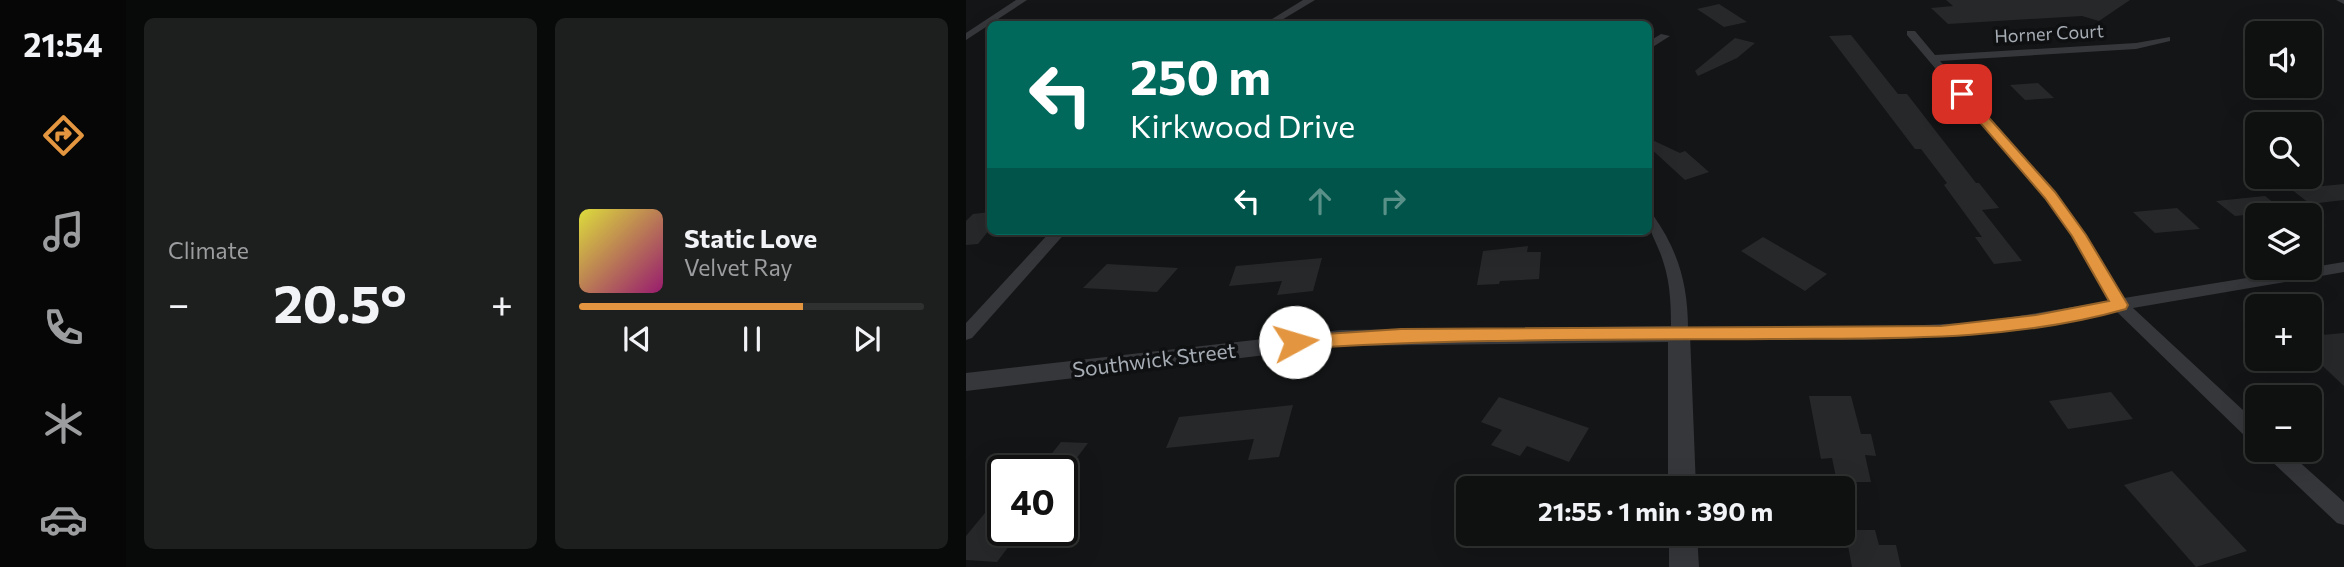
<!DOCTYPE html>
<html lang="en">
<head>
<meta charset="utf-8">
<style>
  :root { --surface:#0f1010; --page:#1d1e1e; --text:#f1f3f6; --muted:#9b9d9f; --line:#2f3030; --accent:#e3963f }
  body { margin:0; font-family:Commissioner,sans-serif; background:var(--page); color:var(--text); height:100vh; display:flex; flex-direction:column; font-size:26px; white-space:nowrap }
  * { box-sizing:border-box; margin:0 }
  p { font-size:23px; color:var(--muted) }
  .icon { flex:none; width:38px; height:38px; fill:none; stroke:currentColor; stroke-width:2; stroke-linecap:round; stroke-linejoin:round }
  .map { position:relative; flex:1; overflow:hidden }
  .drawer { display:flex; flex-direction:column; gap:18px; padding:18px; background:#080909; width:840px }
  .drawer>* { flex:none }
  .hud { position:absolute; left:21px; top:21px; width:665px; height:214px; border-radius:10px; box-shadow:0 7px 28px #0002,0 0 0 2px var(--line); background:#00695c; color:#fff; overflow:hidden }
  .buttons { position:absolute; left:1279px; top:21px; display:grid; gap:14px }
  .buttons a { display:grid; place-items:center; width:77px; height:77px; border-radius:10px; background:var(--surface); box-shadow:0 7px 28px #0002,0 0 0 2px var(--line); font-size:35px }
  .speed { position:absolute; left:21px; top:455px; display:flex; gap:14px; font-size:35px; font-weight:700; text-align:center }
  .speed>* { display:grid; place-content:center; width:91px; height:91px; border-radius:50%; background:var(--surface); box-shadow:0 7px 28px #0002,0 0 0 2px var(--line); line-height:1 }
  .speed .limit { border:4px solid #111; border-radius:10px; background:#fff; color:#111 }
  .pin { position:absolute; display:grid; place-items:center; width:60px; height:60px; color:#fff; margin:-30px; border-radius:14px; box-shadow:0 4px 10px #0006 }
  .me { position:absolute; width:77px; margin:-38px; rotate:84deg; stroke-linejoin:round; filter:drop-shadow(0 0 5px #0008) }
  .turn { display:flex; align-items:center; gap:24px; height:147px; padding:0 28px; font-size:32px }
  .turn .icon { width:91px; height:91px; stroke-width:2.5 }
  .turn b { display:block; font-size:49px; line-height:60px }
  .lanes { display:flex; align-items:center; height:66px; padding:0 28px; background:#0003; justify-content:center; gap:35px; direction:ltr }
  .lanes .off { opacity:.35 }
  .big { font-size:52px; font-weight:700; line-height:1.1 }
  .drawer .tile { flex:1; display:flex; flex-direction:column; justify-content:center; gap:10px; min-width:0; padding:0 24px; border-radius:10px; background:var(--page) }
  .song { display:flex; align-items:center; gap:21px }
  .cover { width:84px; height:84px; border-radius:10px; background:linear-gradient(135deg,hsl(60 70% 55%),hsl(320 70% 35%)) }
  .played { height:7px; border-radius:4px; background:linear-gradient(90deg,var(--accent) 65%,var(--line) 65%) }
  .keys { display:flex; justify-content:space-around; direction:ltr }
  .heat { display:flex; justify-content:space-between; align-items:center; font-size:38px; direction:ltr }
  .drawer .tiles { flex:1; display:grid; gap:18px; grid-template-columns:repeat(2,1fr) }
  .trip { position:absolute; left:490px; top:476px; width:399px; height:70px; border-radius:10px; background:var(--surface); box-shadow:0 7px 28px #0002,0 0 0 2px var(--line); font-weight:700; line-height:70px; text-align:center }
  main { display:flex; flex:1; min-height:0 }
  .tabs { display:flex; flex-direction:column; width:126px; justify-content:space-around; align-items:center; background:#060606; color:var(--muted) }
  .tabs .icon { width:49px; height:49px }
  .tabs .current { color:var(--accent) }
  .tabs b { font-size:32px; color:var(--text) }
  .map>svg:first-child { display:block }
  .building { fill:#27282a }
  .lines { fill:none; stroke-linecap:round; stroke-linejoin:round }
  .minor { fill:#36373b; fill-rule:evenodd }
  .tertiary { fill:#36373b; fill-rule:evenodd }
  .route { fill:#e3963f; stroke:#946229; stroke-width:2 }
  .labels { text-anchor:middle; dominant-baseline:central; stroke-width:7; stroke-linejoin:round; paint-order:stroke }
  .far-street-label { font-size:18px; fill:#a7adb5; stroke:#0f1011 }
  .street-label { font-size:21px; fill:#a7adb5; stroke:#0f1011 }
</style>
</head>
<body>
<main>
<nav class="tabs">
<b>21:54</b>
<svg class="icon current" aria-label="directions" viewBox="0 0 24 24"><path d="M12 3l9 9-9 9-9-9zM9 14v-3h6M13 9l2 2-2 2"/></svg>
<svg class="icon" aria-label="music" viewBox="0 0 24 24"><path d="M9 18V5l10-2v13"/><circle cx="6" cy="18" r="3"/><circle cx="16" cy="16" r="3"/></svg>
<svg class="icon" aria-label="phone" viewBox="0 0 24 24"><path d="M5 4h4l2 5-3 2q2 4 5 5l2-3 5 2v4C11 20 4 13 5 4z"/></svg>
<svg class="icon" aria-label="climate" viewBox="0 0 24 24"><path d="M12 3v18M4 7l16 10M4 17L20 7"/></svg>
<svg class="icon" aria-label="car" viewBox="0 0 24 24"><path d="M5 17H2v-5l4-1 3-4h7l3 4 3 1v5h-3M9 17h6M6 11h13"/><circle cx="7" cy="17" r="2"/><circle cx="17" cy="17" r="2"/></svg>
</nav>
<section class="drawer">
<div class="tiles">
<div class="tile"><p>Climate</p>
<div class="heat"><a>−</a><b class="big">20.5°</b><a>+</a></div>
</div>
<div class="tile">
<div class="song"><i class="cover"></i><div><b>Static Love</b><p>Velvet Ray</p></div></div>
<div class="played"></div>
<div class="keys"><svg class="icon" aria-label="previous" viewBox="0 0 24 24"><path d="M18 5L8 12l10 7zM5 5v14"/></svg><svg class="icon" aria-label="pause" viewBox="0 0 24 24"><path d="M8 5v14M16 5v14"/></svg><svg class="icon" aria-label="next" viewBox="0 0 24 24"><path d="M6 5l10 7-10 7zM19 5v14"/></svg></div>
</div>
</div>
</section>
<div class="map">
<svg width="1378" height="567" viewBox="0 0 1378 567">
  <rect width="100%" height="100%" fill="#141516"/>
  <g class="building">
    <polygon points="980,0 1164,0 1133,21 1116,16 982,24 965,8 987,6"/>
    <polygon points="753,4 781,22 758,27 731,9"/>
    <polygon points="885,35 932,94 941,94 1010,183 1013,183 1033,208 1016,210 1056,261 1028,264 1009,237 1016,237 978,185 981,183 955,149 949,149 863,36"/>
    <polygon points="769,38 789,43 771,58 732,76 729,71"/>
    <polygon points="1072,83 1088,98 1059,100 1044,85"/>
    <polygon points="682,138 714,153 719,151 743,172 719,180 682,146"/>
    <polygon points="1378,184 1378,200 1344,204 1325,189"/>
    <polygon points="1299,196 1318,211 1269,216 1250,201"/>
    <polygon points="1211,208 1234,229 1189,233 1167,212"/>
    <polygon points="24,212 24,229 12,244 0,245 0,221 7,214"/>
    <polygon points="797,237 861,274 839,291 775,251"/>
    <polygon points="562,246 561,252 575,252 573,279 534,281 533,284 511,285 517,251"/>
    <polygon points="356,258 347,291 311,295 316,281 263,286 270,266"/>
    <polygon points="141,264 212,268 191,292 117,288"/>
    <polygon points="1378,333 1378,386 1344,354 1344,336"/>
    <polygon points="1145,392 1167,419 1102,429 1083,401"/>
    <polygon points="843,396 885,396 895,434 905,434 910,456 899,455 905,482 871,482 866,458 855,459"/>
    <polygon points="533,397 623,428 603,462 561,446 554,456 525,445 536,430 515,422"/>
    <polygon points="327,405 313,457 282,460 288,439 200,448 213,417"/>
    <polygon points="95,442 122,443 101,471 72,471"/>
    <polygon points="1206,471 1281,551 1230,567 1158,485"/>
    <polygon points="37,491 37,530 55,530 31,562 0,560 0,536"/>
    <polygon points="879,530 909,530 913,545 930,545 935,567 886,567"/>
  </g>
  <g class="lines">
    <g class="minor">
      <polygon points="50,0 61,0 0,40 0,33"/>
      <polygon points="337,0 349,0 309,24 298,24"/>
      <polygon points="1370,0 1378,0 1378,4"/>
      <path d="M941 31H949L969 55 1170 43 1204 37V41L1170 49 974 61 1089 192 1120 235 1158 298 1378 262V272L1167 308 1292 424V444L1285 442 1150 311 1016 334 900 340 707 338 705 334C705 309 705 285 697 261 692 244 682 232 682 214L687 215C712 250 722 285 722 328H900L1016 322 1144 301 1106 236 1079 198 941 35Z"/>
      <polygon points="695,34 704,36 682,50 682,42"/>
      <polygon points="85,231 101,231 6,338 0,340 0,323"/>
      <polygon points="1297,450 1320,450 1378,502 1378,525 1371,523 1300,456"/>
    </g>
    <g class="tertiary">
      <polygon points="713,326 721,328 724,334 730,488 702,488 702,342 375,346 0,391 0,373 375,330"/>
      <polygon points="703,534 731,534 733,567 703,567"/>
    </g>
  </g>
  <path class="route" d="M996 91 1000 92 1089 192 1120 235 1162 305 1160 309C1045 342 924 338 806 339 647 340 488 338 329 349L323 347 320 342 323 338 329 336 435 329 975 326 1070 315 1143 301 1106 236 1079 198 992 97 990 94Z"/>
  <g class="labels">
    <g class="far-street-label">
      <text transform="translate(1083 33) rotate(-3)">Horner Court</text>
    </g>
    <g class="street-label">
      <text transform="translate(188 359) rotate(-7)">Southwick Street</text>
    </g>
  </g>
</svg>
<div class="buttons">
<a><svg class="icon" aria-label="sound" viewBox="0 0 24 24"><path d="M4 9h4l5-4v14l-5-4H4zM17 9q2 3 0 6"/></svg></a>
<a><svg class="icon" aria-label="search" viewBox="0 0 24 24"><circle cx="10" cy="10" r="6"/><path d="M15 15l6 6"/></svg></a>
<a><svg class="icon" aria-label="layers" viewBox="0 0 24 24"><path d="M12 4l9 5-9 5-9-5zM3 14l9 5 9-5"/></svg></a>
<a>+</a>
<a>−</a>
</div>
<div class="speed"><div class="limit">40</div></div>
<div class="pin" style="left:996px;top:94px;background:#d93025"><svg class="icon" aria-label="arrive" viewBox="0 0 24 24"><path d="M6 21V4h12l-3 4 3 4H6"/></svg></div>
<svg class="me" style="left:329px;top:342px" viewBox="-20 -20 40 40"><circle r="19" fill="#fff"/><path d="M0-13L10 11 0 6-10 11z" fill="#e3963f"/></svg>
<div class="trip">21:55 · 1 min · 390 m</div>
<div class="hud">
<div class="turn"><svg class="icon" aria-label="left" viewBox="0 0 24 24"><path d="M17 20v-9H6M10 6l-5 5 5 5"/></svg><div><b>250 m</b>Kirkwood Drive</div></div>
<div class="lanes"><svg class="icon" aria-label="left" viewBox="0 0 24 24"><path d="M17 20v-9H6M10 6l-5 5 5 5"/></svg><svg class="icon off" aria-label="ahead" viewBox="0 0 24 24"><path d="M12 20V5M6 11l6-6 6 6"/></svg><svg class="icon off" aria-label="right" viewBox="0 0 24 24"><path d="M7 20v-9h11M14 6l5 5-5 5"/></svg></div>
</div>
</div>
</main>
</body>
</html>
